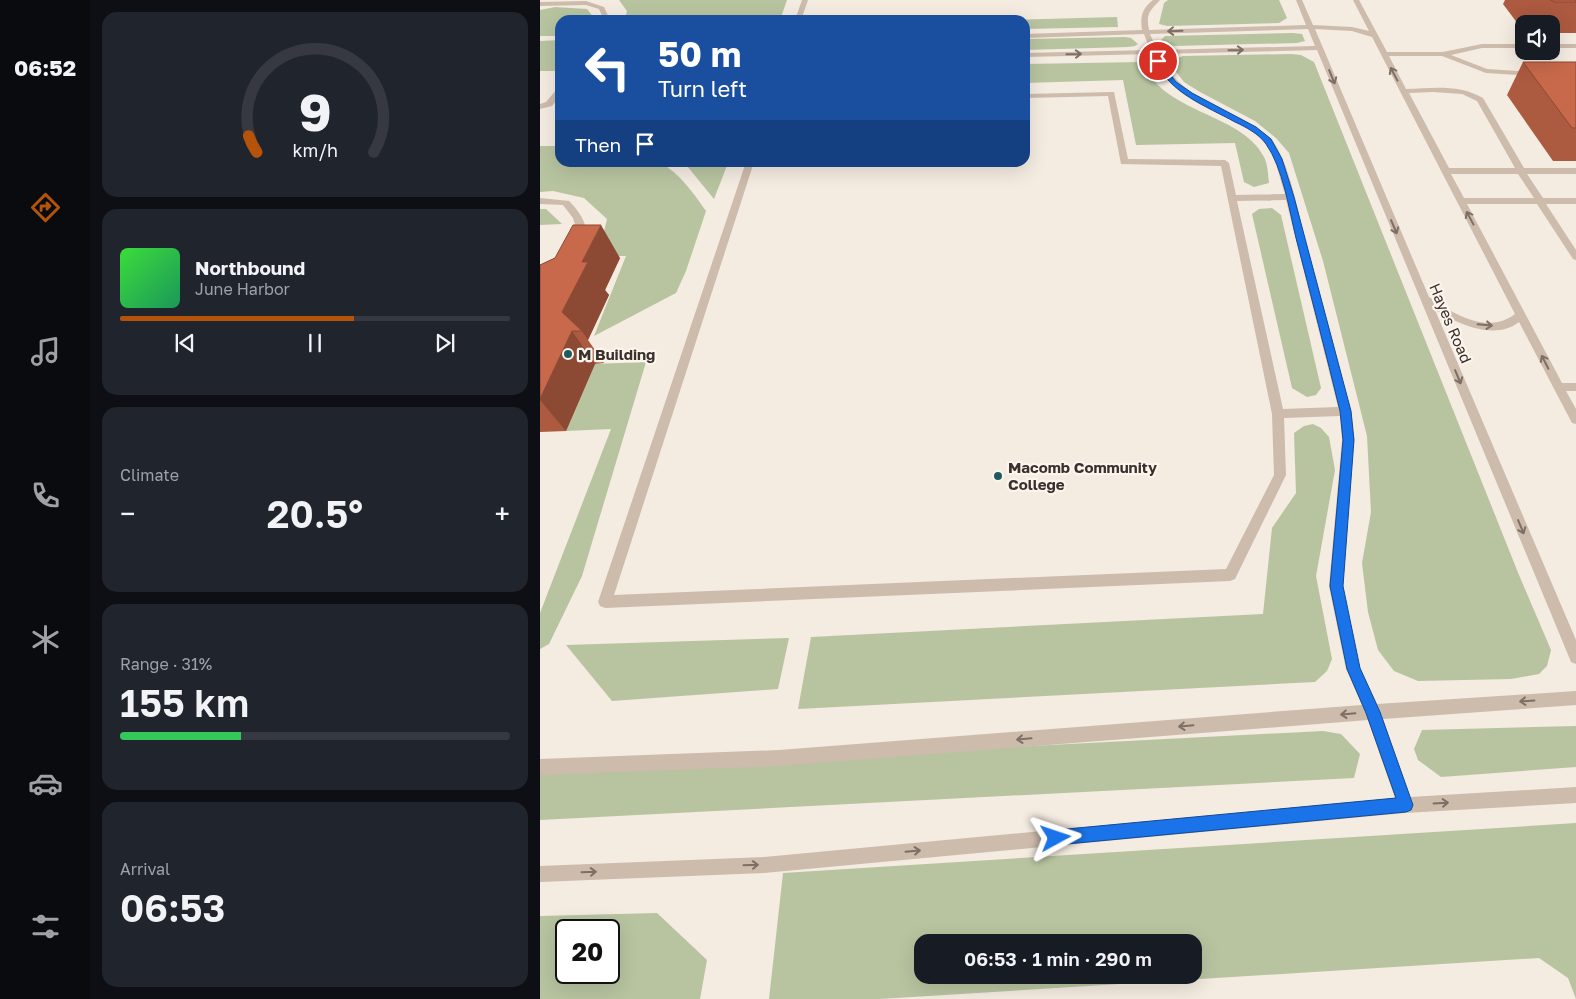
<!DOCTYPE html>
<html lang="en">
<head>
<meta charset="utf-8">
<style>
  :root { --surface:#171b24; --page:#20242c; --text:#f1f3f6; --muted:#9ea1a6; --line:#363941; --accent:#b45309 }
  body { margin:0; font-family:"Golos Text",sans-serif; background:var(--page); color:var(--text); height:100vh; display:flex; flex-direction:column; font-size:19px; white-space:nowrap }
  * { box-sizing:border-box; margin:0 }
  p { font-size:16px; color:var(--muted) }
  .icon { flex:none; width:28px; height:28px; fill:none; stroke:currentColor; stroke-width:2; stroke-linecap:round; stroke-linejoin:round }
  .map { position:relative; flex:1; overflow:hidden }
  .drawer { display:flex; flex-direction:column; gap:12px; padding:12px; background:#0d0f14; width:450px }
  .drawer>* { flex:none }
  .hud { position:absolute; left:15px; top:15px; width:475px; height:152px; border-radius:15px; box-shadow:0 5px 20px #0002; background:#1a4fa0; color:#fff; overflow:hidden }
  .controls { position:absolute; left:975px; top:15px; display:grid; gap:10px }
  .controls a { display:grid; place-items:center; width:45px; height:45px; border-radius:10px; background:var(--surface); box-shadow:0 5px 20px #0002; font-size:25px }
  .speed { position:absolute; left:15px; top:919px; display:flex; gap:10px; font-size:25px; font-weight:700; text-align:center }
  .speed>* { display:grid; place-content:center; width:65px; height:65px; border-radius:50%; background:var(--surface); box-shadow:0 5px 20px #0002; line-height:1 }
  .speed .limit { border:2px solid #111; border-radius:8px; background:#fff; color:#111 }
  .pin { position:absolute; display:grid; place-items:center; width:42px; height:42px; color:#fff; margin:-21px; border:2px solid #fff; border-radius:50%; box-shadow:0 1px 5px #0007 }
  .me { position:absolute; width:55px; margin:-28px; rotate:85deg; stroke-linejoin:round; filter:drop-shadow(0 0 4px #0008) }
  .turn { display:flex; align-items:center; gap:18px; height:105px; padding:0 20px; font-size:22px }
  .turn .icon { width:65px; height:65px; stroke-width:2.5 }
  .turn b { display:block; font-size:35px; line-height:42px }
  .then { display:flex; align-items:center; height:48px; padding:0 20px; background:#0003; gap:10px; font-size:19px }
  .big { font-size:38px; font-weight:600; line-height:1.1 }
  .drawer .widget { flex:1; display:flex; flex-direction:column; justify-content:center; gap:8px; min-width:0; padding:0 18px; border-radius:15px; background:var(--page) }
  .drawer .dial { align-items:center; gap:0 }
  .dial svg { height:130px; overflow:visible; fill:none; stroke:var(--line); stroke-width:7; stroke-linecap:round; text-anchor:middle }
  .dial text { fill:var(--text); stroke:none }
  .song { display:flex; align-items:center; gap:15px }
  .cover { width:60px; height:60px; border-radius:8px; background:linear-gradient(135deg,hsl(120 70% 55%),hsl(150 70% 35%)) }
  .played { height:5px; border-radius:2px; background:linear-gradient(90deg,var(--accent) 60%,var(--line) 60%) }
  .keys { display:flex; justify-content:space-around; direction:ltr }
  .heat { display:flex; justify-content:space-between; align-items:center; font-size:28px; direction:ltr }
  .charge { height:8px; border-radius:4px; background:linear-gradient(90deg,#34c759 31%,var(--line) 0) }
  .trip { position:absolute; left:374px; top:934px; width:288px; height:50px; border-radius:15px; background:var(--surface); box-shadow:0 5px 20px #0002; font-weight:600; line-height:50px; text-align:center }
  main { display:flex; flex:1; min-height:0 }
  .tab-bar { display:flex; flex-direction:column; width:90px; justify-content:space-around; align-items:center; background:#090b0e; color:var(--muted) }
  .tab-bar .icon { width:35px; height:35px }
  .tab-bar .current { color:var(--accent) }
  .tab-bar b { font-size:22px; color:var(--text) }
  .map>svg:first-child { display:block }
  .green { fill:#b8c4a0; fill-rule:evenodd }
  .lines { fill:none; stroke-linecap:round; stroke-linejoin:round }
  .minor { fill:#cdbbac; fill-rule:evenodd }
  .wall { fill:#ac5a40 }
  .shaded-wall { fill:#8c4a34 }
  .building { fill:#c8694b; stroke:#8c4a34 }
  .oneway { stroke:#7d6f65 }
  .route { fill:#1a73e8; stroke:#114b97 }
  .poi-dot { fill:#1f5a5e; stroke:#fbf5ee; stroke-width:2 }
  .labels { text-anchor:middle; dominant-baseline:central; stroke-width:4.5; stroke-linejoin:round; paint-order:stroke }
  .street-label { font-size:15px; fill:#3b302b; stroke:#fbf5ee }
  .poi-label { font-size:15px; font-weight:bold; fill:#3b302b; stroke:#fbf5ee; text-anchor:start }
</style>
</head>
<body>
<main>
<nav class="tab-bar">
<b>06:52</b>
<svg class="icon current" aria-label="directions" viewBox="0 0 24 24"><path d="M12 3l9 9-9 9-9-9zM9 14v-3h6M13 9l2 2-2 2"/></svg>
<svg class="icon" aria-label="music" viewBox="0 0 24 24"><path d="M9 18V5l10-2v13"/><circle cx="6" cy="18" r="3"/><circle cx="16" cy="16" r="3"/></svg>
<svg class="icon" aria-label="phone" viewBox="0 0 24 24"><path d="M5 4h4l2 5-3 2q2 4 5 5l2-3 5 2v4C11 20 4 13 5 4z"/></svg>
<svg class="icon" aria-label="climate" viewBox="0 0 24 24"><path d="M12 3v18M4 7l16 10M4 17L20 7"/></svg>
<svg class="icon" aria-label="car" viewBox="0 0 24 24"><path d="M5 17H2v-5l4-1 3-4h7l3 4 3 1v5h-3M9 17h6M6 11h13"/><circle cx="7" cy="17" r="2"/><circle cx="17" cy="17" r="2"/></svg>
<svg class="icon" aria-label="filters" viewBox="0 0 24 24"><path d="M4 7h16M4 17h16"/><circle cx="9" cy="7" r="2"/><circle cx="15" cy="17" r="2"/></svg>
</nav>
<section class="drawer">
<div class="widget dial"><svg viewBox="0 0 100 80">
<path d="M14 69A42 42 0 1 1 86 69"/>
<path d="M14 69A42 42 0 0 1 9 59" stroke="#b45309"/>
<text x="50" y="56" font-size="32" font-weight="700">9</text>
<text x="50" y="72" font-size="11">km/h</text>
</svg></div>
<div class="widget">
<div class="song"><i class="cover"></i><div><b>Northbound</b><p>June Harbor</p></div></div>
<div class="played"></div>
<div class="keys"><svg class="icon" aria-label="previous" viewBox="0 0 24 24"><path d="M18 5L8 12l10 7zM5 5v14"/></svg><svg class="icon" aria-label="pause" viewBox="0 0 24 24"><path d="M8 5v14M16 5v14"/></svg><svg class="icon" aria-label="next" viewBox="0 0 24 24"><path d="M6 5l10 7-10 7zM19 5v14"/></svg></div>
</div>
<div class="widget"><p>Climate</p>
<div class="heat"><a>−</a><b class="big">20.5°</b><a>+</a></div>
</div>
<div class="widget"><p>Range · 31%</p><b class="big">155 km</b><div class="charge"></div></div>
<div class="widget"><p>Arrival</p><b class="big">06:53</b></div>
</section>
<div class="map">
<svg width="1036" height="999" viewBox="0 0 1036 999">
  <rect width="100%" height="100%" fill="#f4ebe1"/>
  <g class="green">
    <polygon points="79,0 247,0 240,20 85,20 87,11"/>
    <polygon points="628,0 739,0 747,18 739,23 627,26 619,24 624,3"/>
    <polygon points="15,7 47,9 55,19 20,20 20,36 0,36 0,10"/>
    <polygon points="577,17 578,27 485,29 485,20 471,20"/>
    <polygon points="753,33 762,34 765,41 757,43 634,46 625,44 621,40 625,36"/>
    <polygon points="585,37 591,38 598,44 595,46 588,47 485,50 485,39"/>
    <polygon points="20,40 20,71 0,71 0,41"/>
    <polygon points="751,54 761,55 774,62 979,575 1011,650 1007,666 999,674 971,679 878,681 854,671 838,650 828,612 822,563 831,512 827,436 783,261 749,153 736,138 715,121 660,92 644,82 630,64 634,59 643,56"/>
    <path d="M603 62C622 114 701 112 724 157 728 165 728 175 729 183L714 187 704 182 695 143 596 145 583 80 485 83V64Z"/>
    <path d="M0 146H20V162H119C140 173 153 193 166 211L146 271 136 293 54 336 86 256H58L67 219 44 198 13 191 0 192Z"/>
    <polygon points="138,163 188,163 174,199 147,166"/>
    <polygon points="732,208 741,215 781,388 776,395 767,397 752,388 712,214 719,209"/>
    <polygon points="0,209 6,209 22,224 0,225"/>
    <polygon points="106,362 42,576 9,644 0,649 0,613 71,429 26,431 55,364"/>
    <polygon points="773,424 781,428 789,437 795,470 776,576 792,659 787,671 775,682 258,709 271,637 723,614 732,528 756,493 754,433 764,426"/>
    <polygon points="249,638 238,689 72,701 26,645"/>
    <polygon points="1036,726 1036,767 901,777 878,760 874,749 882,730"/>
    <polygon points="783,731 801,734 820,754 814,778 0,820 0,771"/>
    <path d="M1036 823V999L1028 978 999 958 340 999H229L243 873ZM382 942H652V975H382Z"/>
    <path d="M117 913 167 960 160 999H0V916ZM26 930H69V972H26Z"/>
  </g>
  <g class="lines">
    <g class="minor">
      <polygon points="262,0 268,0 261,20 255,20"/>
      <path d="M613 0H620C609 12 606 13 609 30L766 25 756 0H762L773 25 812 27 829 31 813 0H819L847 52H903L942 44H984V48H942L911 55 947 69 992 72H995V76L946 73 902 56H849L866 89C893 88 919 84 943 98L984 168H1036V174H987L1003 198H1036V204H1006L1036 250V260L1033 259 997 204H927L1022 383H1036V391H1026L1036 409V424L1032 423 979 322C955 341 918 324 895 310L1036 640V664L1031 662 1029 657 777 50 619 54C636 91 666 100 700 118 711 124 722 130 731 139 749 160 758 212 765 239 781 296 796 354 811 411L814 440 803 586 820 668 837 704 1036 691V705L843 719 870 797 1036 787V803L865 813 224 873 0 882V866L224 857 855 798 828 720 239 766 0 775V759L239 750 822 705 806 669 789 586 802 440 800 416 744 418 746 475 695 579 690 581 65 608 60 606 58 602 206 162H214L74 595 686 569 734 475 732 414 681 166 581 164 568 96 485 98V94L574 92 588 159 685 160 689 163 696 195 745 194C739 177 736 155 724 141 715 132 703 126 692 120 656 102 629 94 612 54L485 57V53L610 50 604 34 485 38V34L602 30C600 16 602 9 613 0ZM768 29 775 46 617 50 610 34ZM775 29 812 31 832 37 975 314C948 335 913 314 889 297ZM893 92 922 94 937 101 975 168H909L869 93ZM911 174H978L994 198H924ZM746 200 798 407 743 409 697 201Z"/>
      <polygon points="0,2 46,1 64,7 70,20 64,20 59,9 46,5 0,6"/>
      <rect x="1011" y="44" width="25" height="4"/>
      <polygon points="17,89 20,89 20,96 12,106 0,109 0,104 6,102"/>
      <path d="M0 198 29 201C37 209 43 217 46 228L36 241H30L28 239 36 228 33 218 23 205 0 204Z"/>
    </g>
  </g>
  <g class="wall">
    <polygon points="965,0 1036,0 1036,33 1011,33 1011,24 984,24 984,28 981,28 963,4"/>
    <polygon points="983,62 1036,62 1036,161 1013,161 967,95"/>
    <polygon points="15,258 80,258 65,290 69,295 48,340 64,363 55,364 26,431 0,432 0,265"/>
  </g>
  <g class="shaded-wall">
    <polygon points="61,225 80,258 65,290 69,295 48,340 42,331 22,312 42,262"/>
    <polygon points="32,331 55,364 26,431 0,400 0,399"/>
  </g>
  <g class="building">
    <polygon points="1010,0 1036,0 1036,2 1015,2"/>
    <polygon points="983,62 1036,62 1036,128 1032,128"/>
    <polygon points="33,225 61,225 42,262 48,262 22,312 42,331 32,331 0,399 0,265 15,258"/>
  </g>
  <defs><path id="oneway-shaft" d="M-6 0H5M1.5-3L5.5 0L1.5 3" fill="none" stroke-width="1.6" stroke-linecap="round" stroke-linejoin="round" transform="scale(1.25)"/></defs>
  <g class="oneway">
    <use href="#oneway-shaft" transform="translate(635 31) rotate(178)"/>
    <use href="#oneway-shaft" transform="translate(696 50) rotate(-1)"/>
    <use href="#oneway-shaft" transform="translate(534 54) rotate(-1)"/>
    <use href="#oneway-shaft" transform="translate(854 74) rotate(-118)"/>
    <use href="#oneway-shaft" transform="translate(792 77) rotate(68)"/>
    <use href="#oneway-shaft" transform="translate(930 218) rotate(-118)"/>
    <use href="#oneway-shaft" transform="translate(854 227) rotate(67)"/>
    <use href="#oneway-shaft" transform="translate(945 325) rotate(5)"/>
    <use href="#oneway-shaft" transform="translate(1005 362) rotate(-117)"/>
    <use href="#oneway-shaft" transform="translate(918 377) rotate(67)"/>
    <use href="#oneway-shaft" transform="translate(981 527) rotate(67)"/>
    <use href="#oneway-shaft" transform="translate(987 701) rotate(176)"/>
    <use href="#oneway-shaft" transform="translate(808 714) rotate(175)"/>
    <use href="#oneway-shaft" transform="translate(646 726) rotate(175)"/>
    <use href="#oneway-shaft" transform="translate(484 739) rotate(175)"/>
    <use href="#oneway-shaft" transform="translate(901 803) rotate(-3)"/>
    <use href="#oneway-shaft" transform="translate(373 851) rotate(-5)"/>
    <use href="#oneway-shaft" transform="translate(211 865) rotate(-2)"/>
    <use href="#oneway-shaft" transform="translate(49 872) rotate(-2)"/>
  </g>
  <path class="route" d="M618 59 636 82 652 93 716 127 731 139 742 159 754 197 811 411 814 440 803 586 820 668 840 712 873 805 871 810 866 812 516 845 510 843 508 838 510 832 516 830 856 798 826 713 807 669 790 586 803 440 800 411C786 353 771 296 756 238 749 209 743 168 726 144 719 134 706 127 695 122 666 106 630 93 615 61Z"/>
  <g class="poi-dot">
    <circle cx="28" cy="354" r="5"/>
    <circle cx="458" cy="476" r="5"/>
  </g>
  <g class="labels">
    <g class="street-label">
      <text transform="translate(911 323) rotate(67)">Hayes Road</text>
    </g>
    <g class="poi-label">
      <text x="38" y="354">M Building</text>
      <text x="468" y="467">Macomb Community<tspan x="468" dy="17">College</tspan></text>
    </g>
  </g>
</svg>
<div class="controls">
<a><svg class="icon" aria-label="sound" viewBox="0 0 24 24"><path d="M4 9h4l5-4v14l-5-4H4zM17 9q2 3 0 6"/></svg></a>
</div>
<div class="speed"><div class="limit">20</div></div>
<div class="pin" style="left:618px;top:61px;background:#d93025"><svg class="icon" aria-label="arrive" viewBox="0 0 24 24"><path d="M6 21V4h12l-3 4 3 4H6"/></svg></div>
<svg class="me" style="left:516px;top:838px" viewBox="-20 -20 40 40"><path d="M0-17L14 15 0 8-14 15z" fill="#1a73e8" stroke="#fff" stroke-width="4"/></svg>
<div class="trip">06:53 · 1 min · 290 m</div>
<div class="hud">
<div class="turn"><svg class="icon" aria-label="left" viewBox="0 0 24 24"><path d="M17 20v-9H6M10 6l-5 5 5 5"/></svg><div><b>50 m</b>Turn left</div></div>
<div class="then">Then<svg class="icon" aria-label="arrive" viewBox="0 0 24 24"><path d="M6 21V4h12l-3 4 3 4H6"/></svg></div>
</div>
</div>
</main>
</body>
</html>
